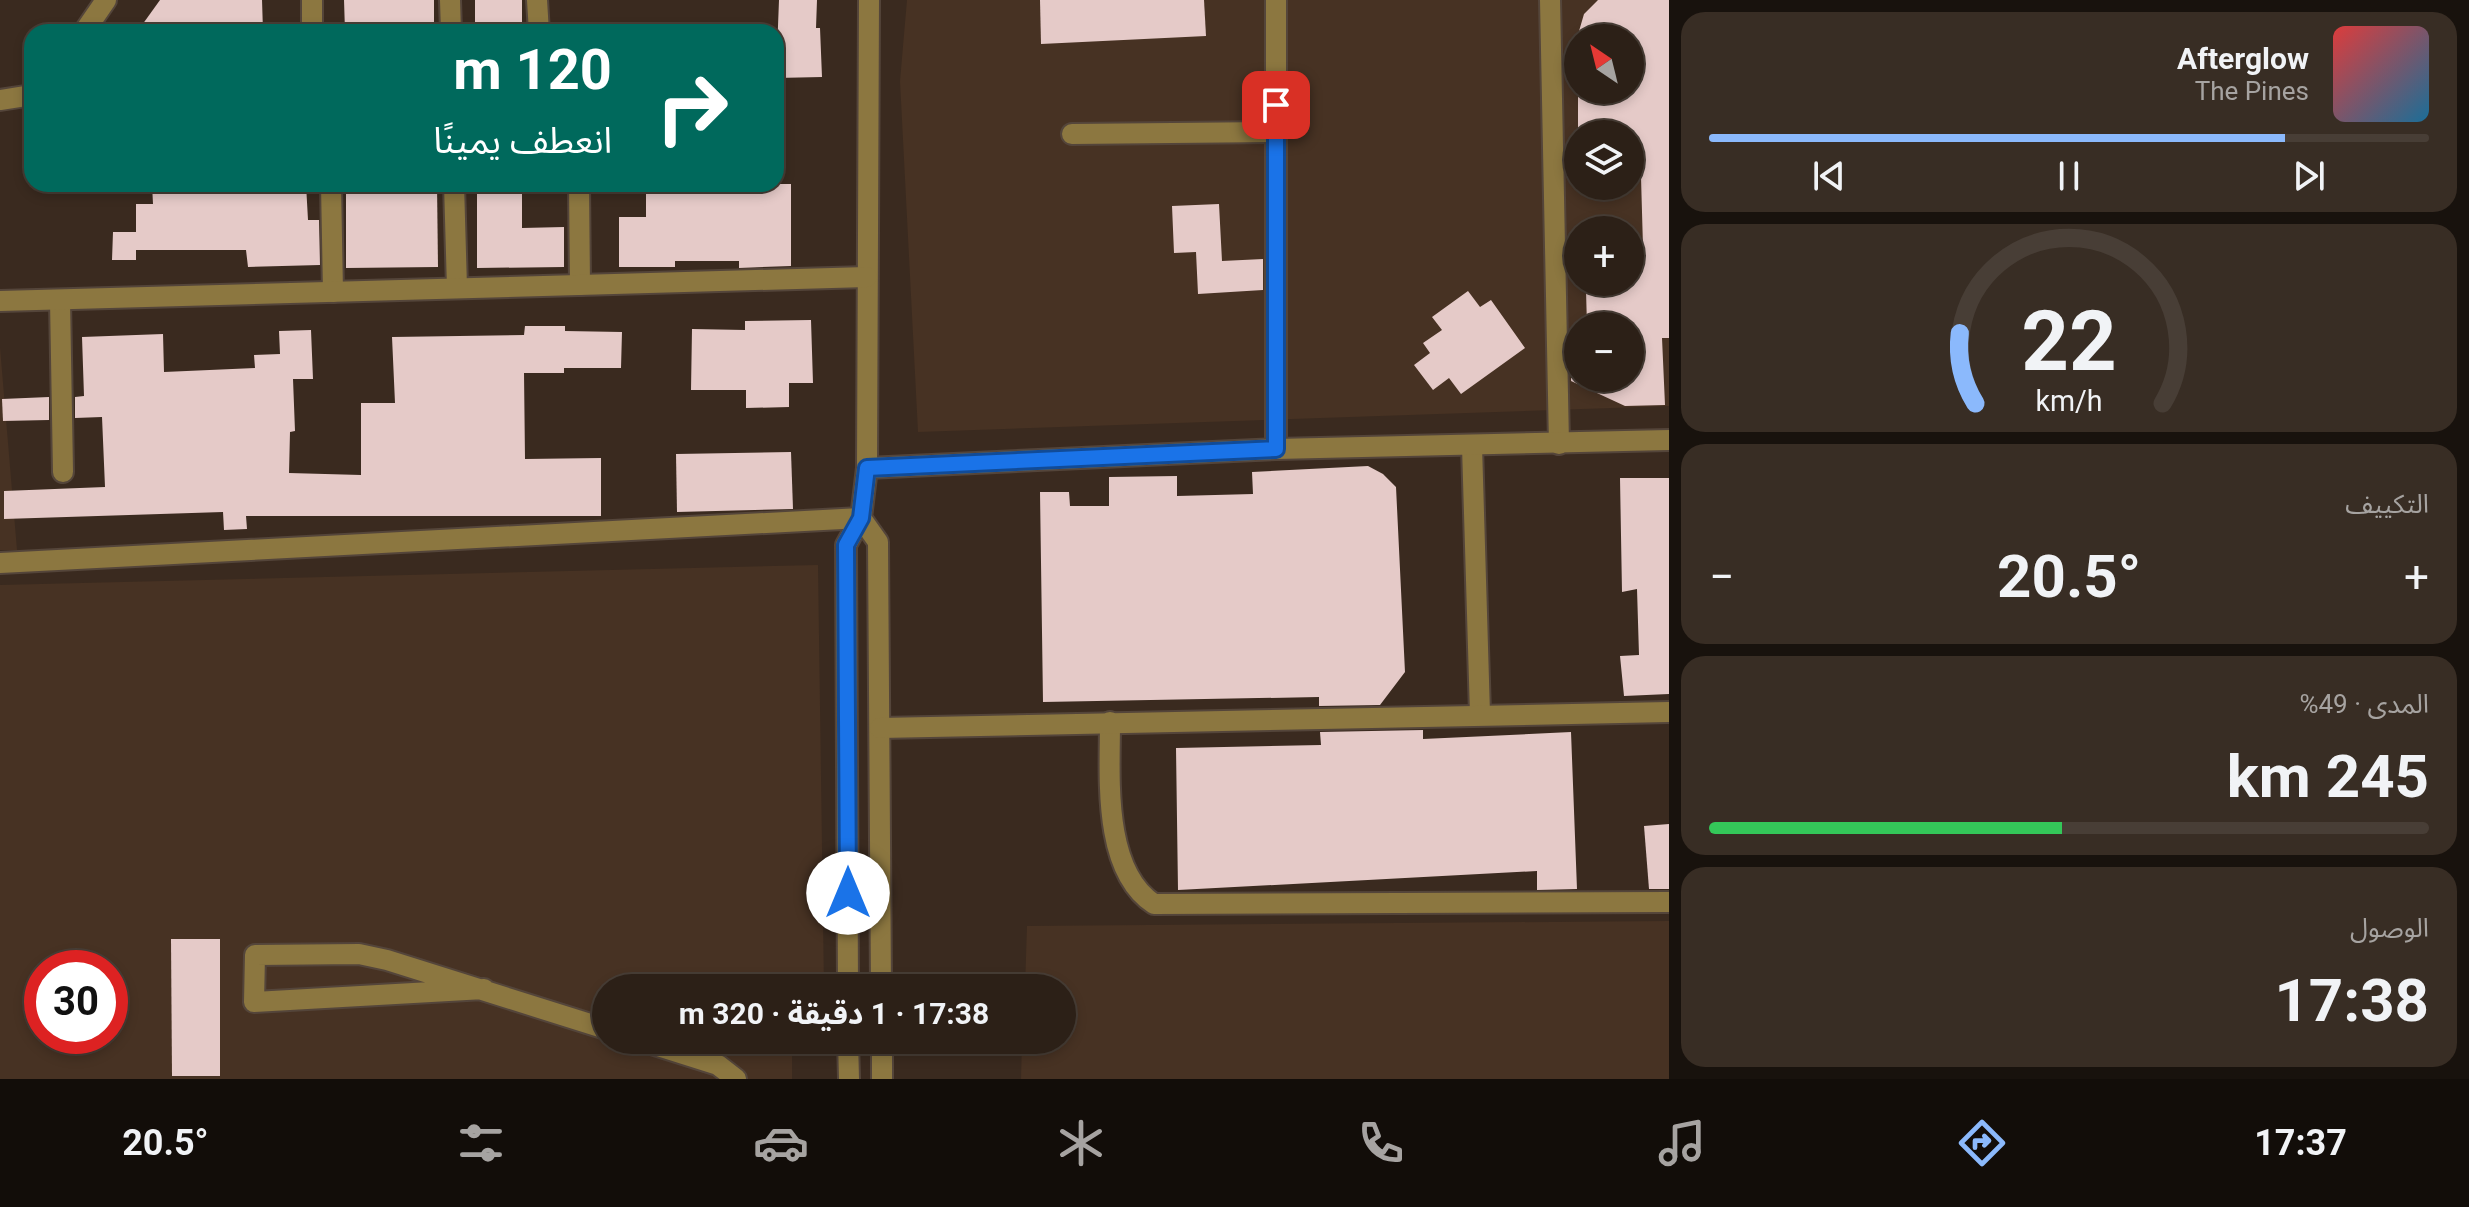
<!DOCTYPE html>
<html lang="ar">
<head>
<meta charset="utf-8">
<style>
  :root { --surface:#2c2017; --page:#382d24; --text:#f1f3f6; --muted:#a6a3a1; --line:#483e36; --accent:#8bb9fc }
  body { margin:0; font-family:Roboto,"Noto Sans Arabic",sans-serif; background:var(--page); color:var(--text); direction:rtl; height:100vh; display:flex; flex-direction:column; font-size:30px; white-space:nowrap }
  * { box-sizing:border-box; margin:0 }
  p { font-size:26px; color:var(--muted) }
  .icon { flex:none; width:44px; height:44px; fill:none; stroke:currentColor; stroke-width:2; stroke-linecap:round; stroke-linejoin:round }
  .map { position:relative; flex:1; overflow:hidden; direction:ltr }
  .sheet { display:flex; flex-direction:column; gap:12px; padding:12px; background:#18120d; width:800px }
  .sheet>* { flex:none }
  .guide { position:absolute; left:24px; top:24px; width:760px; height:168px; border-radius:24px; box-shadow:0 4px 12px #0003,0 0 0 2px var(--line); direction:rtl; background:#00695c; color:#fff; overflow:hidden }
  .needle { width:52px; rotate:325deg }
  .tools { position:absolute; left:1564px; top:24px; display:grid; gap:16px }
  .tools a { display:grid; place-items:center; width:80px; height:80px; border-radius:50%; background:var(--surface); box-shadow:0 4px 12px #0003,0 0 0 2px var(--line); font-size:40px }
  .speed { position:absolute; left:24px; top:950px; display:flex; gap:16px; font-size:40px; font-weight:700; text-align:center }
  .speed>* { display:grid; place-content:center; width:104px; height:104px; border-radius:50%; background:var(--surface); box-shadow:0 4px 12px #0003,0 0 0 2px var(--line); line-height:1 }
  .speed .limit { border:12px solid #d22; background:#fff; color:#111 }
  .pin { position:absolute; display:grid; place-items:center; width:68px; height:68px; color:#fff; margin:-34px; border-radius:16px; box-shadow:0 4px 12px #0006 }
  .me { position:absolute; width:88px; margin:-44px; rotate:0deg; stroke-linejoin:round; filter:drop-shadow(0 0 6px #0008) }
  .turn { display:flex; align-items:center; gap:28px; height:168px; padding:0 40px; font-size:36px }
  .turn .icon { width:104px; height:104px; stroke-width:2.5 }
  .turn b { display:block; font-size:56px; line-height:68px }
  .big { font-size:60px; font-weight:700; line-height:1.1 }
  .sheet .tile { flex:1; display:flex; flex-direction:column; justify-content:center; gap:12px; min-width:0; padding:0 28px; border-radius:24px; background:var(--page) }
  .sheet .dial { align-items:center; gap:0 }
  .dial svg { height:208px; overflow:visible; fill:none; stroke:var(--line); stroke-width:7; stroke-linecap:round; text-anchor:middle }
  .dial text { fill:var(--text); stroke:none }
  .song { display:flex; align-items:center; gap:24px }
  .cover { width:96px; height:96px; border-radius:12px; background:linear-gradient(135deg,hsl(0 70% 55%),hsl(200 70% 35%)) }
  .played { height:8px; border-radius:4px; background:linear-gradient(90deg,var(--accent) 80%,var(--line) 80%) }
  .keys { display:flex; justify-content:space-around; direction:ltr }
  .heat { display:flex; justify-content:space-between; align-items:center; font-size:44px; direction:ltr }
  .charge { height:12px; border-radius:6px; background:linear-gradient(90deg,#34c759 49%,var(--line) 0) }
  .trip { position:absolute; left:592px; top:974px; width:484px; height:80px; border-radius:40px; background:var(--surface); box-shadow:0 4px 12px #0003,0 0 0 2px var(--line); font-weight:700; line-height:80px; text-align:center; direction:rtl }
  .dock { display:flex; height:128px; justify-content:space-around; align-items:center; background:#120d09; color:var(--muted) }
  .dock .icon { width:56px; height:56px }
  .dock .selected { color:var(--accent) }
  .dock b { font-size:36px; color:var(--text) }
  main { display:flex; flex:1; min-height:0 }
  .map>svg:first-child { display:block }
  .built { fill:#473223; fill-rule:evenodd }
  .building { fill:#e5cac8 }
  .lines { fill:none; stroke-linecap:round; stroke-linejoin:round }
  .minor-casing { stroke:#54453a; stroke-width:24 }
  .minor { stroke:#8c7740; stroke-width:20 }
  .route-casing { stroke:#114b97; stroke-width:20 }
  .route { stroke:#1a73e8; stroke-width:14 }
</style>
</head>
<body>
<main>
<section class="sheet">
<div class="tile">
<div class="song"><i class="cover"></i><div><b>Afterglow</b><p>The Pines</p></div></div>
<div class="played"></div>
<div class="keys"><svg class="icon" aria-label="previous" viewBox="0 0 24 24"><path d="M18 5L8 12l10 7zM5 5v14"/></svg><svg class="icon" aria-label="pause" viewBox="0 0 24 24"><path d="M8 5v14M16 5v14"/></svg><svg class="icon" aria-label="next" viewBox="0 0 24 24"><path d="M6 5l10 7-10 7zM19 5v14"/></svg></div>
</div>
<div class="tile dial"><svg viewBox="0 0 100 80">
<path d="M14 69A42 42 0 1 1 86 69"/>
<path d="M14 69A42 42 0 0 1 8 42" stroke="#8bb9fc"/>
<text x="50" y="56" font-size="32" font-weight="700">22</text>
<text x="50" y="72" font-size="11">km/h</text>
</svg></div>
<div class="tile"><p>التكييف</p>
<div class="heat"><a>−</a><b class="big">20.5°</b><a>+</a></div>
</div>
<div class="tile"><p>المدى · 49%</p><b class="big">245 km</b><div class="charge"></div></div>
<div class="tile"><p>الوصول</p><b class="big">17:38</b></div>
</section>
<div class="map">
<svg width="1669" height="1079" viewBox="0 0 1669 1079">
  <rect width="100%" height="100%" fill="#3a2a1f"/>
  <g class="built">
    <path d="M907 0H1669V406L918 432 900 81ZM1578 38H1630V90H1578ZM1578 134H1630V186H1578ZM1578 230H1630V282H1578ZM1578 326H1630V378H1578Z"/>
    <polygon points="0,347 17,550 0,550"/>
    <path d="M818 565 824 988H606V1040H792V1079H0V585ZM42 968H110V1036H42Z"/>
    <polygon points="1669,921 1669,1079 1021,1079 1022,1040 1062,1040 1062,988 1025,988 1027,926"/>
  </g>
  <g class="building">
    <polygon points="160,0 262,0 263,32 137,32"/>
    <polygon points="344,0 434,0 434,32 345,32"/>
    <rect x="475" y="0" width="47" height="32"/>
    <polygon points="779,0 817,0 816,28 820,28 822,77 776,78"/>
    <polygon points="1040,0 1204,0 1206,36 1041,44"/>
    <polygon points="1598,0 1669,0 1669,338 1662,338 1665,405 1625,406 1571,381 1571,378 1630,378 1630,326 1587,326 1586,290 1604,290 1603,282 1630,282 1630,247 1643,247 1641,177 1630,177 1630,134 1578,134 1578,90 1630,90 1630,38 1577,38 1584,14"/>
    <polygon points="152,184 306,184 308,220 319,220 320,265 248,267 246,250 136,250 136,260 112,260 113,232 136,232 136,204 153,204"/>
    <polygon points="346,184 437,184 438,267 346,268"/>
    <polygon points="477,184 522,184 522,228 564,227 564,267 477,268"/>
    <polygon points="646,184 791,184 791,266 739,268 739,261 675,261 675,267 619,267 619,217 646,217"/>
    <polygon points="1219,204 1222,261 1263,259 1263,290 1198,294 1196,252 1174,253 1172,206"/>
    <polygon points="1468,291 1480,307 1491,300 1525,348 1461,394 1449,378 1433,390 1414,365 1430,353 1423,343 1442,330 1432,317"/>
    <polygon points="811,320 813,383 789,383 789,407 746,408 746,390 691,390 692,329 745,330 745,321"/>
    <polygon points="525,326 565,326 565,331 622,332 621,368 564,368 564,373 524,373 525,459 601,458 601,516 246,516 247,529 224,530 223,512 4,519 4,491 105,487 102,417 75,418 75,397 84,396 82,337 163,334 164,372 255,368 254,355 280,354 279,331 311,330 313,379 293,379 295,431 290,432 289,473 361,475 361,403 395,403 392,337 524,335"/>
    <polygon points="49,397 49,420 3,421 2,399"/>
    <polygon points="791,452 793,509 677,512 676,454"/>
    <polygon points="1368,466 1383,474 1396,487 1405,672 1380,705 1319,706 1319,697 1043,702 1040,492 1069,492 1070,506 1109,506 1109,477 1177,476 1177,496 1253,494 1252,472"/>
    <polygon points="1620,478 1669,478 1669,694 1624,696 1620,656 1639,655 1637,589 1622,592"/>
    <polygon points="1423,730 1423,739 1571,732 1577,889 1537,890 1537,871 1178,890 1176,748 1321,745 1320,732"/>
    <polygon points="1669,824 1669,889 1649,889 1644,826"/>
    <polygon points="171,939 220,939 220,1076 172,1076"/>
  </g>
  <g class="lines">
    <defs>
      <g id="minor">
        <polyline points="312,0 312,32"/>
        <polyline points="450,0 451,32"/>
        <polyline points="537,0 539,32"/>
        <polyline points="869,0 867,468 861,518 878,542 881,988"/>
        <polyline points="1276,0 1276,449"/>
        <polyline points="1550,0 1559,444"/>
        <polyline points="84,32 106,0"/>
        <polyline points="0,100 32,95"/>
        <polyline points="1072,134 1275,132"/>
        <polyline points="331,184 333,292"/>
        <polyline points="454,184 457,288"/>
        <polyline points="579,184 580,285"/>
        <polyline points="60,300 63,472"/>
        <polyline points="0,301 867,277"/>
        <polyline points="1472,446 1480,714"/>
        <polyline points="867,468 1276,449 1669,440"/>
        <polyline points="0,563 861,518"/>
        <path d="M1110 722C1110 775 1102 870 1154 904L1669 902"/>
        <polyline points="880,728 1669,712"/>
        <polyline points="848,988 846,545 861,518"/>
        <polyline points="484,989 254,1002 255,955 359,954 387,960 606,1029"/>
        <polyline points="639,1040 718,1065 736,1079"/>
        <polyline points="848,1040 849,1079"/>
        <polyline points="882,1040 882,1079"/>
      </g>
    </defs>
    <use href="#minor" class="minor-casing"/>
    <use href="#minor" class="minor"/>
  </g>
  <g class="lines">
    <defs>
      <polyline id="route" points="848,893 846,545 861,518 867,468 1276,449 1276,105"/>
    </defs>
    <use href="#route" class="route-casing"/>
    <use href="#route" class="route"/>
  </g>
</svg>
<div class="tools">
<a><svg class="needle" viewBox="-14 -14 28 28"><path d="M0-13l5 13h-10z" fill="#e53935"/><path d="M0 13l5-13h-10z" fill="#a6a3a1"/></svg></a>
<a><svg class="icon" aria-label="layers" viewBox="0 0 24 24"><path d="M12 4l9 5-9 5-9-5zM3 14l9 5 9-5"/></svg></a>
<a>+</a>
<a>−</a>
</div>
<div class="speed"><div class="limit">30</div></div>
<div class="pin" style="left:1276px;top:105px;background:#d93025"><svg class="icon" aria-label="arrive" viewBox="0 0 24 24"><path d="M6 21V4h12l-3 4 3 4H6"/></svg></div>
<svg class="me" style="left:848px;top:893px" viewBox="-20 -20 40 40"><circle r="19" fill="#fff"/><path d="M0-13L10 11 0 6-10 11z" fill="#1a73e8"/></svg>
<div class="trip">17:38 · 1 دقيقة · 320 m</div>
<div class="guide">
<div class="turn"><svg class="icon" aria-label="right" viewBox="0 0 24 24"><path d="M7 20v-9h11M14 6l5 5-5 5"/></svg><div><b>120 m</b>انعطف يمينًا</div></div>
</div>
</div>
</main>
<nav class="dock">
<b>17:37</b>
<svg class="icon selected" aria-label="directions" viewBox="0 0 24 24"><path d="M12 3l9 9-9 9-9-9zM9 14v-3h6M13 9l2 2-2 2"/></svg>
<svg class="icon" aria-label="music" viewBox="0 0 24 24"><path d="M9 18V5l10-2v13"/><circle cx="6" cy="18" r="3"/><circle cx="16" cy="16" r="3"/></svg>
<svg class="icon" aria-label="phone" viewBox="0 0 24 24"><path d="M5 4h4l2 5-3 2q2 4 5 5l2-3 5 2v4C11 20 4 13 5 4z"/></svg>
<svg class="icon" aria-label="climate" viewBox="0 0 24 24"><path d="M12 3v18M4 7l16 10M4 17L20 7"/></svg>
<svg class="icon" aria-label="car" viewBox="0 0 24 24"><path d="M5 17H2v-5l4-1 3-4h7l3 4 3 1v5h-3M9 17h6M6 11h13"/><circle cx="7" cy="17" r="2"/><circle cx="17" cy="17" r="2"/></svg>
<svg class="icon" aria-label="filters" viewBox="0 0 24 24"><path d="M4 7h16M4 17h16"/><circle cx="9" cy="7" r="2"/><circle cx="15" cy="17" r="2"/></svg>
<b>20.5°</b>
</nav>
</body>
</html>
